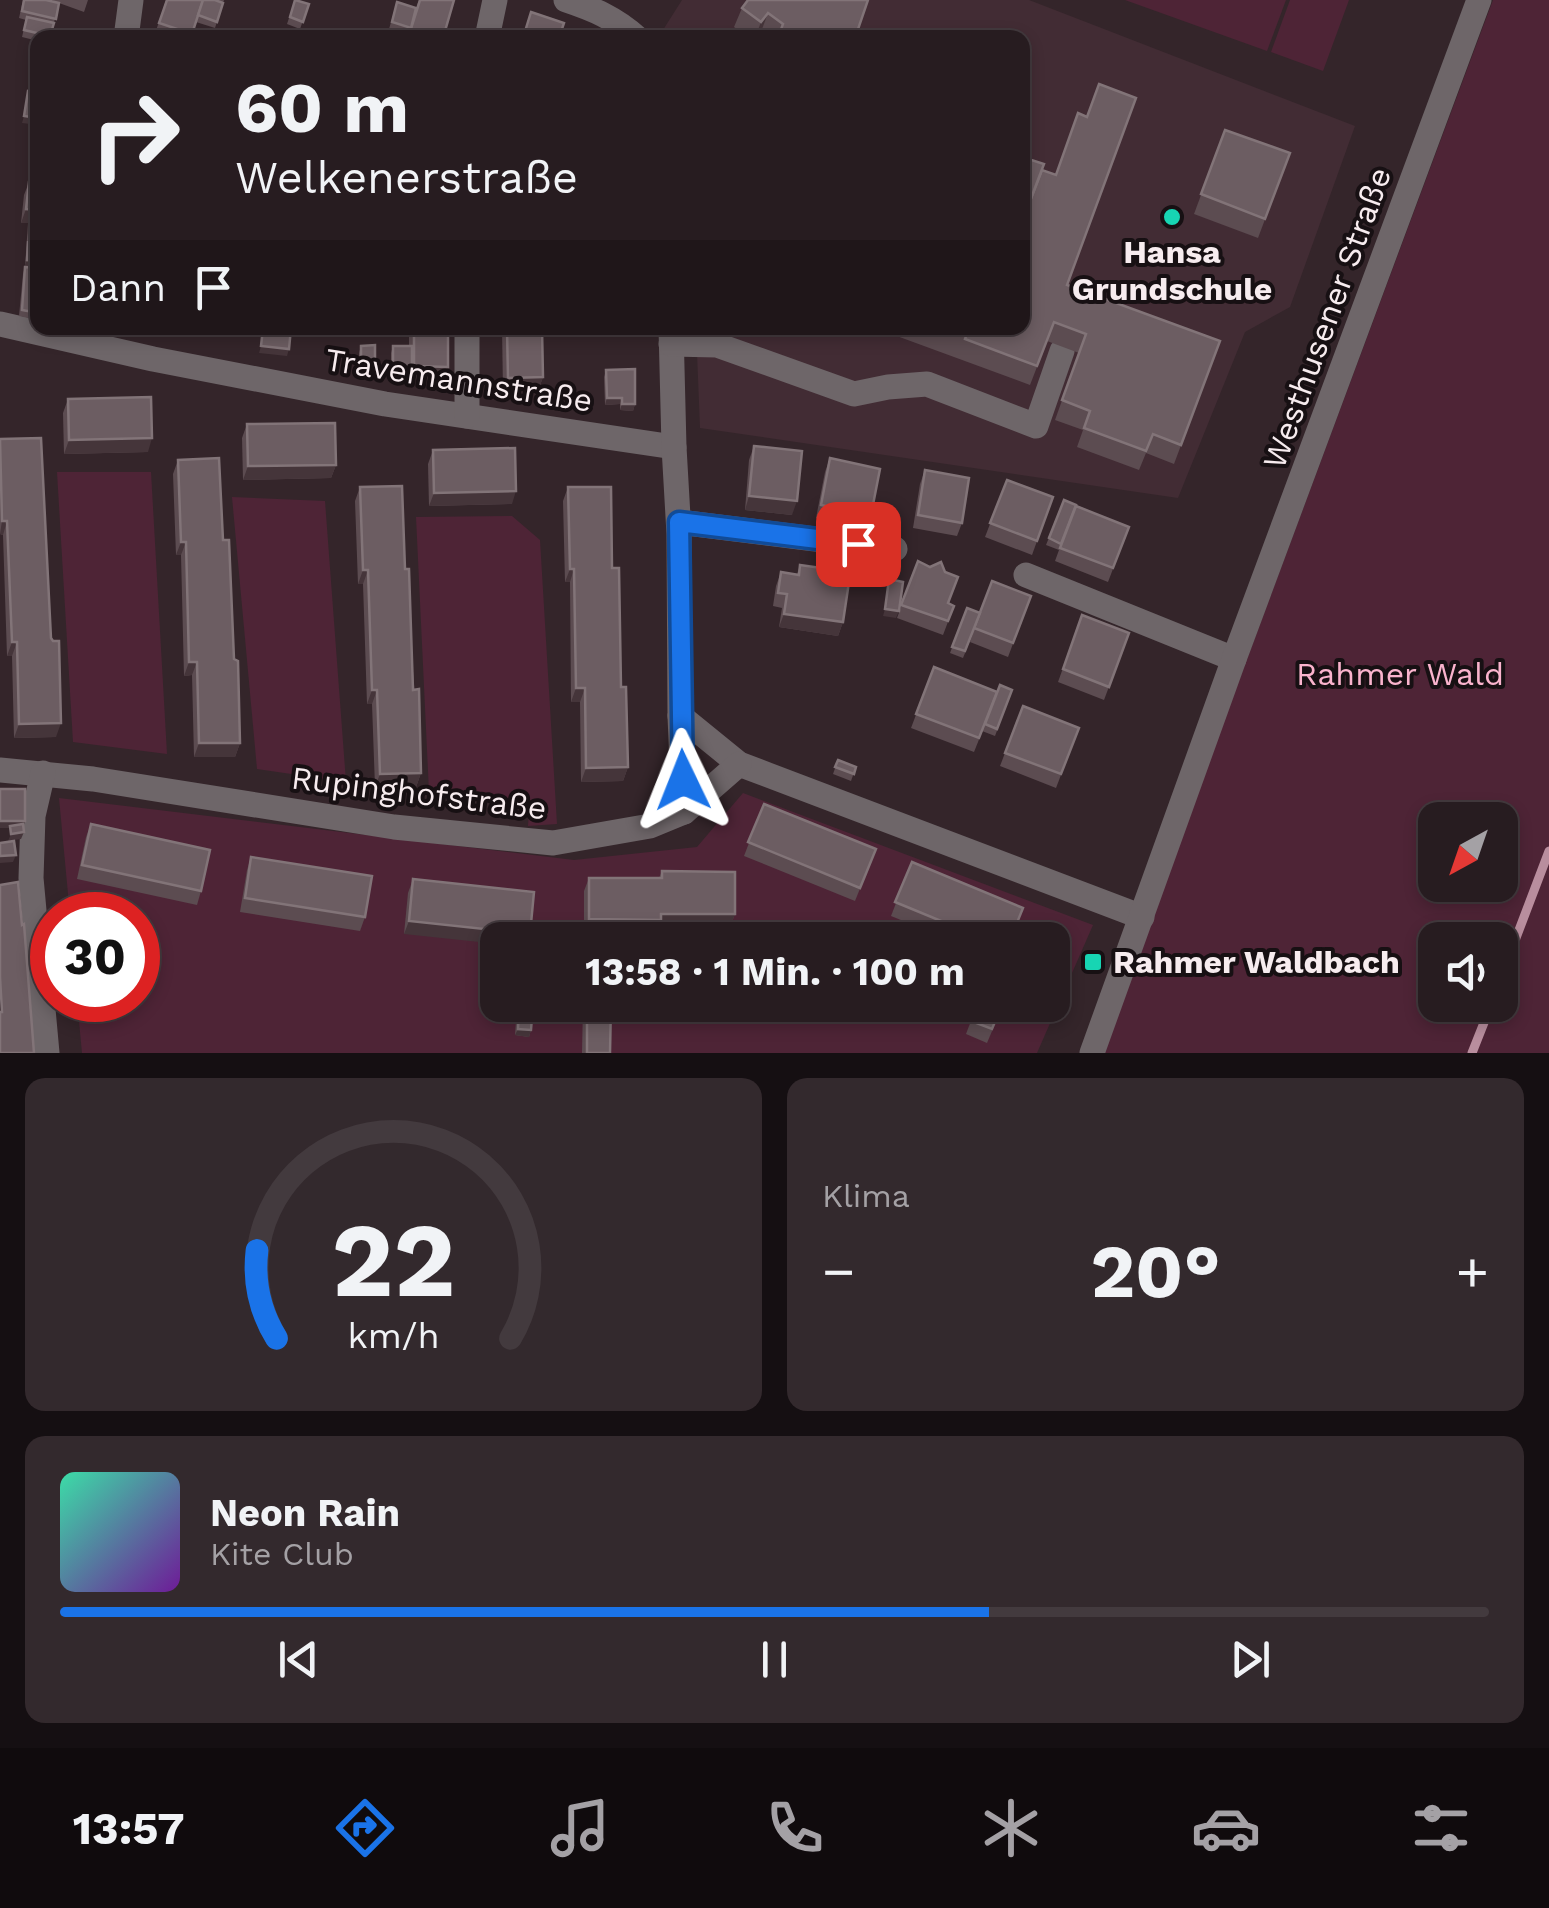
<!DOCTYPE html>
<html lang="de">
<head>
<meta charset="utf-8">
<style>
  :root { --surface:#271c20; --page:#33292d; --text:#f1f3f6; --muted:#a4a1a5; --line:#433a3e; --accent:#1a73e8 }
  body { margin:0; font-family:"Work Sans",sans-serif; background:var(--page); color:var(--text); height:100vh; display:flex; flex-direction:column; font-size:38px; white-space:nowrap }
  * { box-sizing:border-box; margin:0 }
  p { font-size:32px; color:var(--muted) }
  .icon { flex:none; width:55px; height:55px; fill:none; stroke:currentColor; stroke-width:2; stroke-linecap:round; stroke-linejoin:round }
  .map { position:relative; height:1053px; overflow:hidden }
  .drawer { display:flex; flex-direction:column; gap:25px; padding:25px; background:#150f12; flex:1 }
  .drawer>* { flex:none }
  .guide { position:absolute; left:30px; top:30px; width:1000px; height:305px; border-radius:20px; box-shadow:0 5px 15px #0003,0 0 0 2px var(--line); background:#271c20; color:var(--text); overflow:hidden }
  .needle { width:65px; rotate:220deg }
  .buttons { position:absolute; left:1418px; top:802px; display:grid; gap:20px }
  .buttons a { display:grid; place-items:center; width:100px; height:100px; border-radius:20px; background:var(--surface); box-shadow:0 5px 15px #0003,0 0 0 2px var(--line); font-size:50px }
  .speed { position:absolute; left:30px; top:892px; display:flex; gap:20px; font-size:50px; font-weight:700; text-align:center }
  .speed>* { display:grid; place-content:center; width:130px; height:130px; border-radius:50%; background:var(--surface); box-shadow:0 5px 15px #0003,0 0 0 2px var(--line); line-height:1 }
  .speed .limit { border:15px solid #d22; background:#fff; color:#111 }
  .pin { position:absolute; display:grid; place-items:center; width:85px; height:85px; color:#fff; margin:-42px; border-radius:20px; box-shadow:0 5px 15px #0006 }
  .me { position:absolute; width:110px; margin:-55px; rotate:358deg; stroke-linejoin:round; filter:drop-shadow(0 0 8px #0008) }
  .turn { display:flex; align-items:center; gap:35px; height:210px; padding:0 40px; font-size:45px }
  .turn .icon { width:130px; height:130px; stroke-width:2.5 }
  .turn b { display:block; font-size:70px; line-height:85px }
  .then { display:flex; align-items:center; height:95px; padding:0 40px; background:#0003; gap:20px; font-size:38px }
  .big { font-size:75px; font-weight:700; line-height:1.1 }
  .drawer .tile { flex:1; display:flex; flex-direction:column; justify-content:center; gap:15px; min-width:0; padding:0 35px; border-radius:20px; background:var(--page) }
  .drawer .dial { align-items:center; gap:0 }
  .dial svg { height:260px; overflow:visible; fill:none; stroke:var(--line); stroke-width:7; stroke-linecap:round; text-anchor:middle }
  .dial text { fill:var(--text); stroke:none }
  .song { display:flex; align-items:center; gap:30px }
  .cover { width:120px; height:120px; border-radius:15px; background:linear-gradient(135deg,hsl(160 70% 55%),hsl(280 70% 35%)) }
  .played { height:10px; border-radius:5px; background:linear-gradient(90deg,var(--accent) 65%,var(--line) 65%) }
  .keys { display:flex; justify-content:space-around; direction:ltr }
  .heat { display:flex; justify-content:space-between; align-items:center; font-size:55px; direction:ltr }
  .drawer .tiles { flex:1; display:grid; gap:25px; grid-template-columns:1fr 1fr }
  .tile:last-child { grid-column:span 2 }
  .trip { position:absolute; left:480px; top:922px; width:590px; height:100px; border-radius:20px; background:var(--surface); box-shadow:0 5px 15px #0003,0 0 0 2px var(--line); font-weight:700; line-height:100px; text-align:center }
  .tabs { display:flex; height:160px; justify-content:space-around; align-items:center; background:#100b0d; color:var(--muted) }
  .tabs .icon { width:70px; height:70px }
  .tabs .on { color:var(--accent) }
  .tabs b { font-size:45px; color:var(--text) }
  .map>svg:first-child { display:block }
  .built { fill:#422c34 }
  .green { fill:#4e2436; fill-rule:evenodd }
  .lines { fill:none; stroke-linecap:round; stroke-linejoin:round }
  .stream { stroke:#b98e9e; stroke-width:9 }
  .minor { stroke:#6e6669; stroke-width:25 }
  .wall { fill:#5c4c51 }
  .shaded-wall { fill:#45353a }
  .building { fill:#6c5d62; stroke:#827478; stroke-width:2.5 }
  .route-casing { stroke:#114b97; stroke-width:25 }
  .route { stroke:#1a73e8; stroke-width:18 }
  .poi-dot { fill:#17d5b3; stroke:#171013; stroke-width:4 }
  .labels { text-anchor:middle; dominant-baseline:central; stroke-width:8; stroke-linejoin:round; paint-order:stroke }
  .poi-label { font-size:32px; font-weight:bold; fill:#f7ecef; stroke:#171013 }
  .street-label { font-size:32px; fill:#f7ecef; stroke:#171013 }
  .park-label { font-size:32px; fill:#fab3cd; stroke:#171013 }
</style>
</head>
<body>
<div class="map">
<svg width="1549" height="1053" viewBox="0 0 1549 1053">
  <rect width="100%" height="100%" fill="#34252a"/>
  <polygon class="built" points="682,0 1029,0 1355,126 1290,307 1245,332 1178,498 700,428 696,328 1022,328 1022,38 667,38 663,30"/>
  <g class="green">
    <polygon points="1125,0 1286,0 1267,51"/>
    <polygon points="1290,0 1349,0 1323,71 1271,52"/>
    <path d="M1493 0H1549V1053H1100ZM1435 820H1500V885H1435ZM1435 940H1500V1005H1435Z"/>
    <polygon points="57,472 151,472 167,754 73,742"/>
    <polygon points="232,497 325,501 346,782 257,769"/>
    <polygon points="512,516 540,540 557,824 528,826 530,800 429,792 416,517"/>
    <path d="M743 793 1093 925 1037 1053H82L77 1000H138V915H70L59 798 574 860 697 847ZM498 940H1052V1005H498Z"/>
  </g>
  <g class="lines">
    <g class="stream">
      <polyline points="1500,980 1549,851"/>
      <polyline points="1472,1053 1491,1005"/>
    </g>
    <g class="minor">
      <path d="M566 0C593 9 615 18 637 38"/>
      <polyline points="126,38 131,0"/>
      <polyline points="487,38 495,0"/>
      <polyline points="0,324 153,359 385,404 674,447"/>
      <polyline points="671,328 674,447 679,534 680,716 739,764 1142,917"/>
      <polyline points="671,344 717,345 854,394 888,387 927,384 1036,426 1062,351"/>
      <polyline points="467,416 467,328"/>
      <polyline points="679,522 895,549"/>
      <polyline points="1026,575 1234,659"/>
      <polyline points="680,716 684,812"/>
      <polyline points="0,770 93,779 394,827 553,843 650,826 684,812 739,764"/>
      <polyline points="43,773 33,816 31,878 47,1053"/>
      <polyline points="1092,1053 1234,659 1479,0"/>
    </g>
  </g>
  <g class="wall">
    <polygon points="23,0 56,2 51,0 88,0 84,12 59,3 50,38 38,38 38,41 22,37 26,20 19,18"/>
    <polygon points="166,0 224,0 215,28 196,22 191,38 157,38 154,37"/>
    <polygon points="295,0 309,4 300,29 287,24"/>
    <polygon points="419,0 454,0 408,38 409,32 408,35 389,29 397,2 416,8"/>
    <polygon points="748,0 855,38 768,38 761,32 757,38 748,38 734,27 742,8"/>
    <polygon points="1225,130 1290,153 1258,238 1194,214"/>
    <polygon points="1042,170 1067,285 1220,341 1174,464 1146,453 1139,470 1077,447 1083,430 1055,420 1079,353 1047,341 1030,385 875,328 1022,328"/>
    <polygon points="29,182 38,182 38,320 19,316 23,274 25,267 28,223 21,223 24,195"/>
    <polygon points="409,328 448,328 443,380 391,380 391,353 393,346 409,346"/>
    <polygon points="502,328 542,328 543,377 538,391 503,391"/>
    <polygon points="361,346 375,368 373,375 359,376 359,353"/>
    <polygon points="606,370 635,404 633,411 620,410 620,404 605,405 604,377"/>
    <polygon points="68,399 148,452 64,454 63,413"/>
    <polygon points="247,424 336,465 331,478 243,480 242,438"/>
    <polygon points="0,439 56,737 14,738 12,656 7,656 3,535 0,534"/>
    <polygon points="754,446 792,515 745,510 749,460"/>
    <polygon points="433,450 512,504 429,506 428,464"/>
    <polygon points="830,458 871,515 866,529 816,518 825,472"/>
    <polygon points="178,460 223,540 240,743 235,757 194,757 192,675 184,676 181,555 176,555 173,474"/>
    <polygon points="925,470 962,523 957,536 913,528 920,484"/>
    <polygon points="1007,480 1053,497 1032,555 985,537"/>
    <polygon points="360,487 405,569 421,773 416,787 375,787 372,704 367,704 363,584 358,584 355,501"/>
    <polygon points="568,487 612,568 628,767 623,781 581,782 580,702 571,702 570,582 565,582 563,501"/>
    <polygon points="1064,500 1129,527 1108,582 1055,561 1059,550 1046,545"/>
    <polygon points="918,561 948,604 954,606 943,635 897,618"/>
    <polygon points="800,565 835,579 843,622 838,636 779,627 782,608 773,606 776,586 781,572 797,574"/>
    <polygon points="1031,596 1008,657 970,642 973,633 963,658 950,653 967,608 980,613"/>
    <polygon points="1082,615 1129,633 1104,700 1058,682"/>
    <polygon points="934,667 997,692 1012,690 995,736 982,731 984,727 974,752 911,728"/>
    <polygon points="1023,706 1079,728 1056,788 1000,766"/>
    <polygon points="838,760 856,767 851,781 833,774"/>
    <polygon points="764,804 876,849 855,901 744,856"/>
    <polygon points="91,824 201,891 197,905 77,879 86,837"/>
    <polygon points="251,857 365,917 360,931 240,912 247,870"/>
    <polygon points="912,862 1011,940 950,940 891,916"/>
    <polygon points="662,871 735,914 730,927 658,927 656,933 584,933 584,891 589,878 659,878"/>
    <polygon points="413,879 534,892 404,934 408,893"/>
    <polygon points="517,1005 533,1005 531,1030 529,1037 515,1035"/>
    <polygon points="583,1005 611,1005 610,1053 582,1053"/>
    <polygon points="977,1005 1003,1005 987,1043 966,1034"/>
  </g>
  <g class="shaded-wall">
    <polygon points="768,13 761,32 755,38 761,22"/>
    <polygon points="24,116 38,118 38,125 22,123"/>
    <polygon points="26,209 38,210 38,224 30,216 28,223 21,223"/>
    <polygon points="27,260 38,261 38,268 24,267"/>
    <polygon points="162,328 201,328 199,332"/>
    <polygon points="261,346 289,349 287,356 259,353"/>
    <polygon points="414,366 448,367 443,380 391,380 393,373 412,373"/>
    <polygon points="375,368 373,375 359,376 361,369"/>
    <polygon points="543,377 538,391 503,391 508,378"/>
    <polygon points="607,398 622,398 620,404 605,405"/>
    <polygon points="622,404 635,404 633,411 620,410"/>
    <polygon points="152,438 148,452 64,454 69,440"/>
    <polygon points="336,465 331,478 243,480 248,466"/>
    <polygon points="516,491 512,504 429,506 434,493"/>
    <polygon points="749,496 797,501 792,515 745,510"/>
    <polygon points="2,521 7,521 3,535 0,534"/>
    <polygon points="181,542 186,542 181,555 176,555"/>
    <polygon points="570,569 574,569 570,582 565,582"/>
    <polygon points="363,570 368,570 363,584 358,584"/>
    <polygon points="885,609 899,611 896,618 883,616"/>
    <polygon points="784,614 843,622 838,636 779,627"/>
    <polygon points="12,642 17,642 12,656 7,656"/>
    <polygon points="189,662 197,662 192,675 184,676"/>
    <polygon points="576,688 585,688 580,702 571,702"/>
    <polygon points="372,690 377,690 372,704 367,704"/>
    <polygon points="61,723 56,737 14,738 19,724"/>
    <polygon points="199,743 240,743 235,757 194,757"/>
    <polygon points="628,767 623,781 581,782 586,768"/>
    <polygon points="421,773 416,787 375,787 380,774"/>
    <polygon points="0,821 25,821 23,828 0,828"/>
    <polygon points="24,832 21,839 8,841 11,834"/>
    <polygon points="16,855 13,862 0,863 0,856"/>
    <polygon points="661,914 735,914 730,927 658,927 656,933 584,933 589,919"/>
    <polygon points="409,921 530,934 528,940 498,940 498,944 404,934"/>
    <polygon points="518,1029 531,1030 529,1037 515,1035"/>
  </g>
  <g class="building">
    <polygon points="24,0 46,0 59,3 56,19 22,11"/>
    <polygon points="167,0 203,0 192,34 159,23"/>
    <polygon points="203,0 215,0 223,3 217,22 198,15"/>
    <polygon points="295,0 309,4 303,22 290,17"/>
    <polygon points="420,0 454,0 443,38 408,38"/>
    <polygon points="748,0 868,0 855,38 778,38 783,24 768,13 761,22 742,8"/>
    <polygon points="397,2 416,8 411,28 392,22"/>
    <polygon points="531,12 564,23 559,38 523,38"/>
    <polygon points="27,17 54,23 50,36 24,30"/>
    <polygon points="562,30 580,36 580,38 559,38"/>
    <polygon points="388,32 407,38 386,38"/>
    <polygon points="1099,84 1136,98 1067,285 1220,341 1181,445 1153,434 1146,451 1084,428 1090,411 1062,400 1086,334 1054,322 1037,366 965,339 969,328 1022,328 1022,222 1042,170 1056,175 1078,113 1087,117"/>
    <polygon points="28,91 38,93 38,118 24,116"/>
    <polygon points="1225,130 1290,153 1265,219 1201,194"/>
    <polygon points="1022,157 1044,164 1022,222"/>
    <polygon points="29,182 38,182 38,210 26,209"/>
    <polygon points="30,216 38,217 38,240 29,239"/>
    <polygon points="28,242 38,243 38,261 27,260"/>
    <polygon points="25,267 38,268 38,313 22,310"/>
    <polygon points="263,328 291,328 289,349 261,346"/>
    <polygon points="414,328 448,328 448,367 414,366"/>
    <polygon points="507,328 542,328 543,377 508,378"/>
    <polygon points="951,328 969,328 967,334"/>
    <polygon points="375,345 375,368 361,369 361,346"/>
    <rect x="393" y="346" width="19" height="27"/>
    <polygon points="635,369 635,404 622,404 622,398 607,398 606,370"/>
    <polygon points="151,397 152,438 69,440 68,399"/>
    <polygon points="335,423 336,465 248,466 247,424"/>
    <polygon points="41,438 51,638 53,641 59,641 61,723 19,724 17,642 12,642 7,521 2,521 0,439"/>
    <polygon points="754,446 802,451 797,501 749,496"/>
    <polygon points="515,448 516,491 434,493 433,450"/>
    <polygon points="219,458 223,540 229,540 234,659 238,661 240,743 199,743 197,662 189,662 186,542 181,542 178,460"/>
    <polygon points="830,458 880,469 871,515 821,505"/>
    <polygon points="925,470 969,478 962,523 918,515"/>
    <polygon points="1007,480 1053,497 1037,541 990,523"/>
    <polygon points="402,486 405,569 409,569 413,690 419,689 421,773 380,774 377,690 372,690 368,570 363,570 360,487"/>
    <polygon points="568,487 611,487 612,568 619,568 621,687 626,687 628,767 586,768 585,688 576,688 574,569 570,569"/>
    <polygon points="1064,500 1076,505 1061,544 1049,538"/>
    <polygon points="1076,506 1129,527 1113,568 1060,548"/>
    <polygon points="918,561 930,567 941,562 945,572 958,577 948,603 954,606 948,621 901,605"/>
    <polygon points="800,565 836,570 835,579 849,582 843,622 784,614 787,594 778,593 781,572 799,575"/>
    <polygon points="889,579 903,582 899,611 885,609"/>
    <polygon points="992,581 1031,596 1013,643 974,628"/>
    <polygon points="967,608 980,613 965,651 952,647"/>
    <polygon points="1082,615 1129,633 1109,687 1063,669"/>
    <polygon points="934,667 997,692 979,738 916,714"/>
    <polygon points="1000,685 1012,690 997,729 985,724"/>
    <polygon points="1023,706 1079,728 1061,774 1005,753"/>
    <polygon points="838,760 856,767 854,774 835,767"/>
    <rect x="0" y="789" width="25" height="32"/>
    <polygon points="764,804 876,849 860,888 748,842"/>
    <polygon points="23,824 24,832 11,834 10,826"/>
    <polygon points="91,824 210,850 201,891 82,865"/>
    <polygon points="14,841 16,855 0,856 0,843"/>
    <polygon points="251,857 372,876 365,917 245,898"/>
    <polygon points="912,862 1023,908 1010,940 987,940 895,902"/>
    <polygon points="662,871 735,872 735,914 661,914 661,920 589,919 589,878 662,878"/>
    <polygon points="413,879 534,892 530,934 409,921"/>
    <polygon points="18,882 22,925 24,924 34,1053 0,1053 0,1012 2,1012 0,977 0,885"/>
    <polygon points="519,1005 533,1005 531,1030 518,1029"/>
    <polygon points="587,1005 611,1005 610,1053 587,1053"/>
    <polygon points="977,1005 1002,1005 992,1029 971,1021"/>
  </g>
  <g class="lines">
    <defs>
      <polyline id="route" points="683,780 679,522 858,544"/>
    </defs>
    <use href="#route" class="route-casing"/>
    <use href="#route" class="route"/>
  </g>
  <g class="poi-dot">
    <circle cx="1172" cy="217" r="10"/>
    <rect x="1083" y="952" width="20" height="20" rx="5"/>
  </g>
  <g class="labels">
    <g class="poi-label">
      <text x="1172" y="252">Hansa<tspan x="1172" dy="37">Grundschule</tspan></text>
      <text x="1113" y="962" text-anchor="start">Rahmer Waldbach</text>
    </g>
    <g class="street-label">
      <text transform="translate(1327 318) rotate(-70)">Westhusener Straße</text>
      <text transform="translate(459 380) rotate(9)">Travemannstraße</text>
      <text transform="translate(419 793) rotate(7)">Rupinghofstraße</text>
    </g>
    <g class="park-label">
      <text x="1400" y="674">Rahmer Wald</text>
    </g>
  </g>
</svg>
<div class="buttons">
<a><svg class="needle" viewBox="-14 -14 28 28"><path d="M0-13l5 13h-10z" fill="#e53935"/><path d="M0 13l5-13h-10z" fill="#a4a1a5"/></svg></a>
<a><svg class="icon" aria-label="sound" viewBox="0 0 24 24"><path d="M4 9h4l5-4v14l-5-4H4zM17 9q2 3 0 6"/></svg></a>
</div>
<div class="speed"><div class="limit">30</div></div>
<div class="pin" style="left:858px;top:544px;background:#d93025"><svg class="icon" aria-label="arrive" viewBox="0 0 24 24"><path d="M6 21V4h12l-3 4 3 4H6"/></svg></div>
<svg class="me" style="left:683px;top:780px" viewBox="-20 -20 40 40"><path d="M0-17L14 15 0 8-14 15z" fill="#1a73e8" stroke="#fff" stroke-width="4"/></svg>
<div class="trip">13:58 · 1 Min. · 100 m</div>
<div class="guide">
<div class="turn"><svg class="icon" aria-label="right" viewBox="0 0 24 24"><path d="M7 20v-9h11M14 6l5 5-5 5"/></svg><div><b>60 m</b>Welkenerstraße</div></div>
<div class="then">Dann<svg class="icon" aria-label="arrive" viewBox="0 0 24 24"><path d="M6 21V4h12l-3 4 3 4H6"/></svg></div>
</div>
</div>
<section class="drawer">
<div class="tiles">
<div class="tile dial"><svg viewBox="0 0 100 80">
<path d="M14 69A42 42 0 1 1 86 69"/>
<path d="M14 69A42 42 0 0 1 8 42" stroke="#1a73e8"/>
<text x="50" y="56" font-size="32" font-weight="700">22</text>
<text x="50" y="72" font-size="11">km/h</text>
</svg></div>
<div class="tile"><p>Klima</p>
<div class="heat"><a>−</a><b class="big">20°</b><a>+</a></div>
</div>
<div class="tile">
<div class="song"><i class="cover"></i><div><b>Neon Rain</b><p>Kite Club</p></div></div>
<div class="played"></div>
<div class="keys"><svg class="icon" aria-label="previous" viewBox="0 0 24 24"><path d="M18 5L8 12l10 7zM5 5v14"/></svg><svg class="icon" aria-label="pause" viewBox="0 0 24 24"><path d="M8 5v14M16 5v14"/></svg><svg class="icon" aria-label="next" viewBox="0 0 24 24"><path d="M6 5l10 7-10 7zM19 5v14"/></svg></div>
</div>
</div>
</section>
<nav class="tabs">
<b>13:57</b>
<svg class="icon on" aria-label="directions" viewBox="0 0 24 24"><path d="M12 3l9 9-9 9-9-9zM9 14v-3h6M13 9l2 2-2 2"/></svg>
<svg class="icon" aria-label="music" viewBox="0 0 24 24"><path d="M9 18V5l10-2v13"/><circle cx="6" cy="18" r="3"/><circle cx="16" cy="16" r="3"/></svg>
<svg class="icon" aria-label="phone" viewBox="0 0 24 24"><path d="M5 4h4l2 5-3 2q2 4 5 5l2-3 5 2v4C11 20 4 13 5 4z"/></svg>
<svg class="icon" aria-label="climate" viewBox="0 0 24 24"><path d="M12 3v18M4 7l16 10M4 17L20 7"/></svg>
<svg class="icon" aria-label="car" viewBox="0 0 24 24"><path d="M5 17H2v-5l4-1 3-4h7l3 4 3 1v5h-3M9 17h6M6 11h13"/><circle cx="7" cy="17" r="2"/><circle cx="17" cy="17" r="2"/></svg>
<svg class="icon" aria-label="filters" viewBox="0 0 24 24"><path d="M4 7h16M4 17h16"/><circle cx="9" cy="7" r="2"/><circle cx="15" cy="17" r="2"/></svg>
</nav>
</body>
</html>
